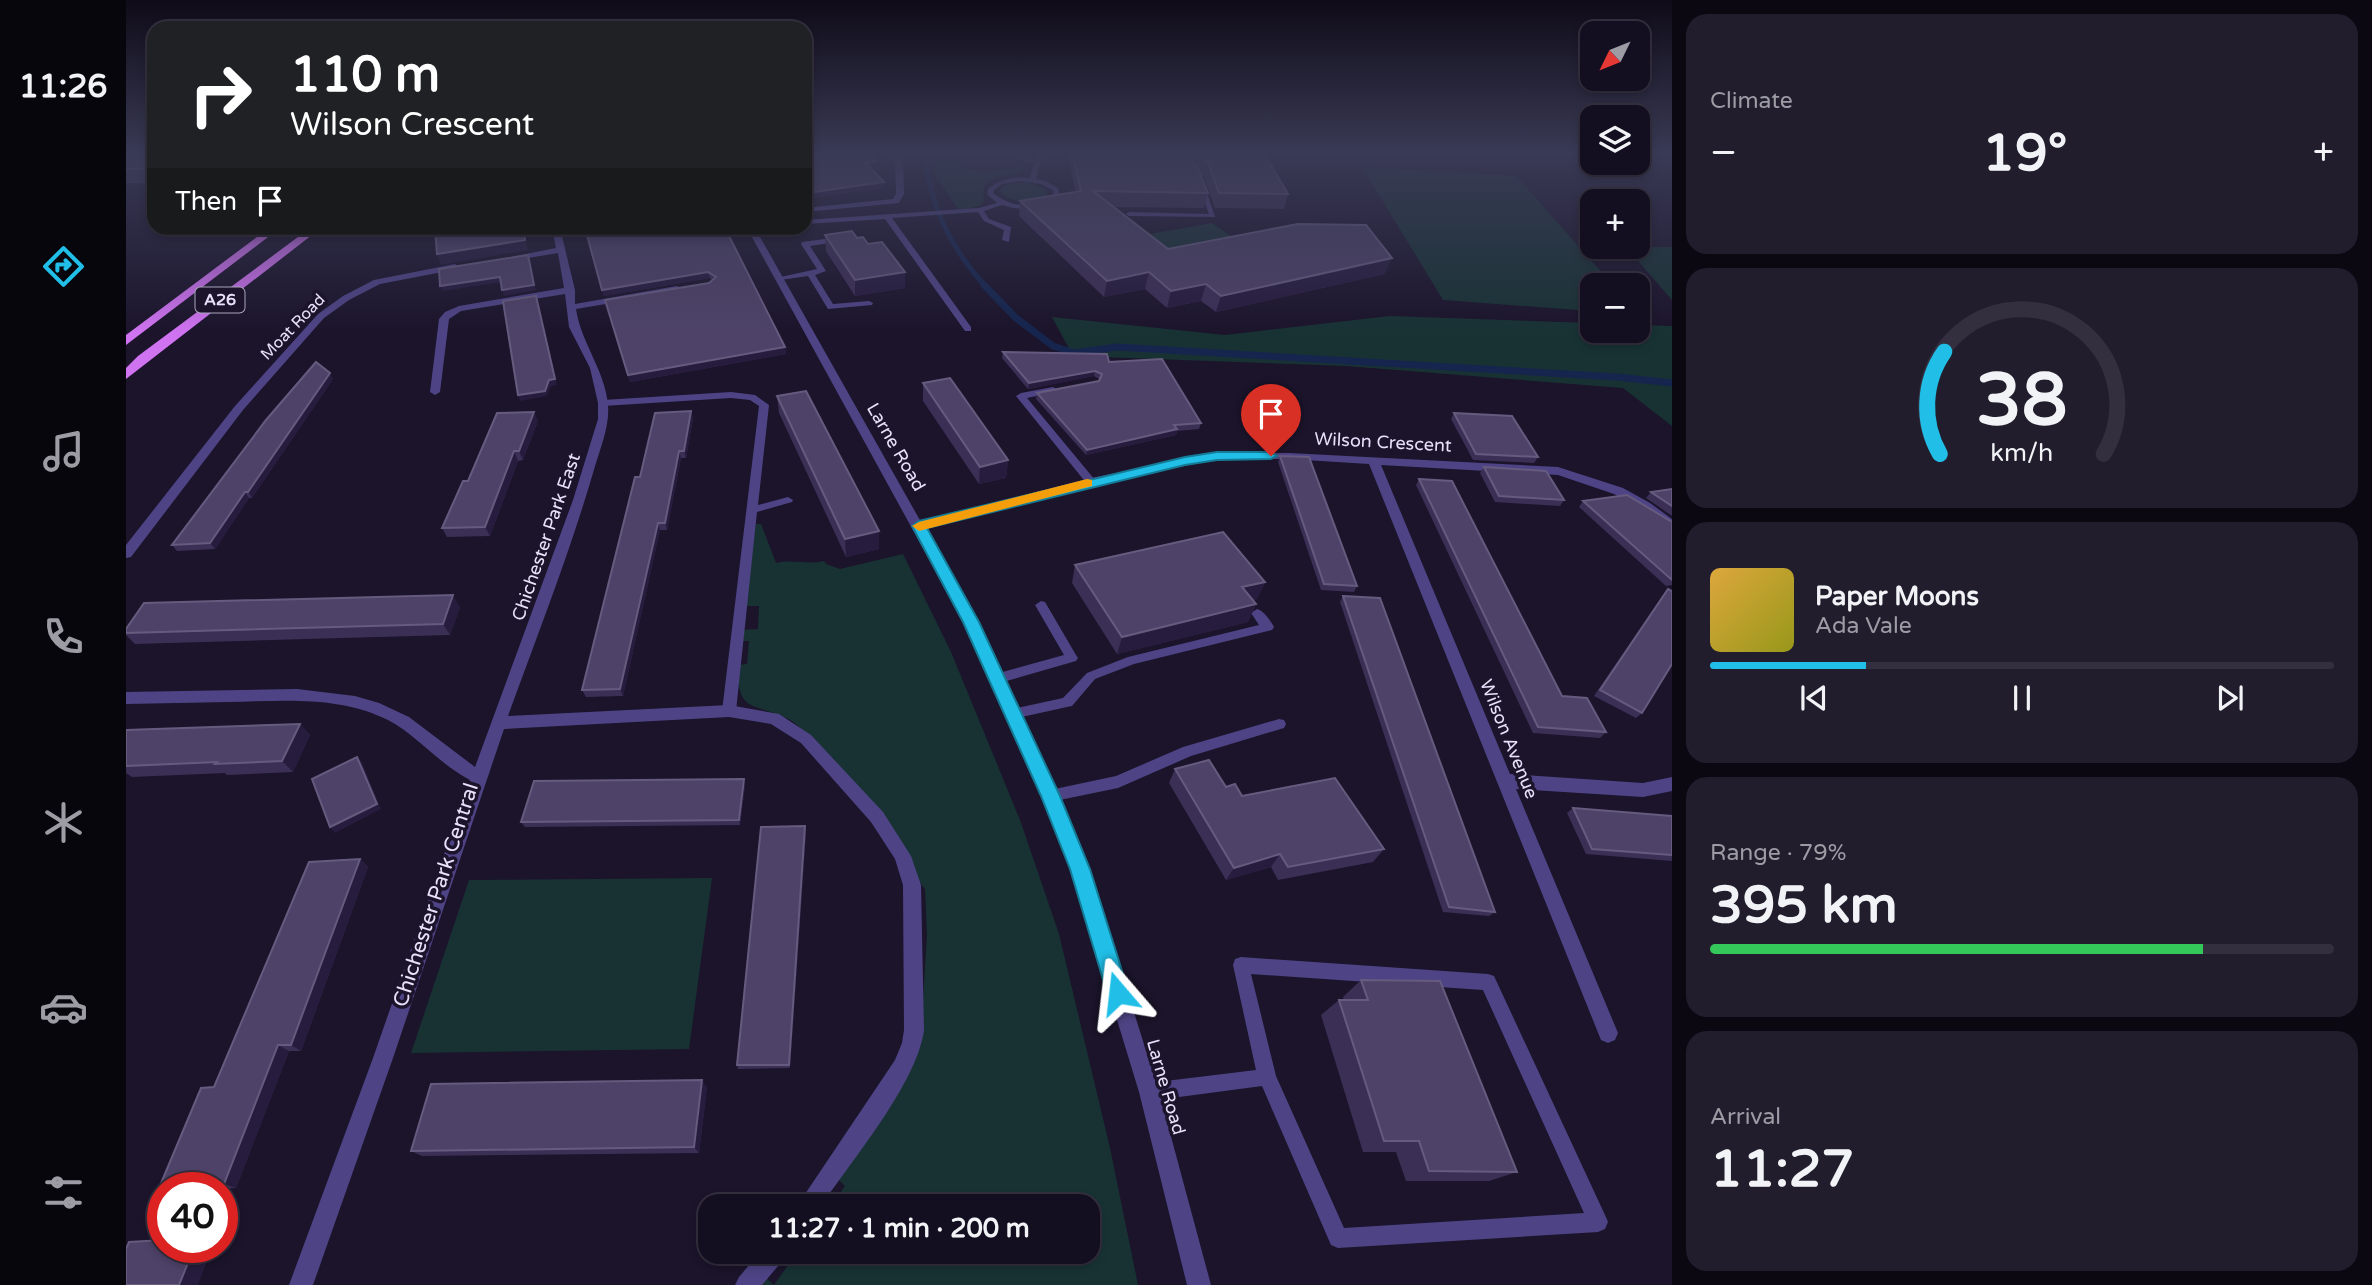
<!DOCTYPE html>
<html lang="en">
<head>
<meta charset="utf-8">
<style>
  :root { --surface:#140f20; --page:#211d2d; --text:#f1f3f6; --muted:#9d9ca5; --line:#332f3e; --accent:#21bfe8 }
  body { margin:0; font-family:"Varela Round",sans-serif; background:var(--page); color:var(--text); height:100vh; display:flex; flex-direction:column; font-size:26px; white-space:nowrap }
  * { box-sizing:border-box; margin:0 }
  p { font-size:23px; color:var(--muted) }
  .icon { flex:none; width:38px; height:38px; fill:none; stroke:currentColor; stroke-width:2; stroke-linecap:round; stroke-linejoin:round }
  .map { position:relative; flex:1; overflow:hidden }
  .sheet { display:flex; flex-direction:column; gap:14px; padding:14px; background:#0b0812; width:700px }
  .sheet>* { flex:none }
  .top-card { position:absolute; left:21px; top:21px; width:665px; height:214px; border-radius:21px; box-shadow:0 4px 10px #0003,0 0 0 2px var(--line); background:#202124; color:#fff; overflow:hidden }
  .needle { width:46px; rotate:227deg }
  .tools { position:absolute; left:1454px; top:21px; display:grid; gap:14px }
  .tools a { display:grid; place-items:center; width:70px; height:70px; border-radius:14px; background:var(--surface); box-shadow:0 4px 10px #0003,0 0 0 2px var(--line); font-size:35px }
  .speed { position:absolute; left:21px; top:1172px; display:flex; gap:14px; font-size:35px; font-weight:700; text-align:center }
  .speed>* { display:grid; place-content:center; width:91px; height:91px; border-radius:50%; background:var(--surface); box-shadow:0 4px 10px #0003,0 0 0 2px var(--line); line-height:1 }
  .speed .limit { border:10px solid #d22; background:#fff; color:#111 }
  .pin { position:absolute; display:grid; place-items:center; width:60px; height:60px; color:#fff; margin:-72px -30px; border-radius:50% 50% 50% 0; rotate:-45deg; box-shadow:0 0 7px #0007 }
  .pin .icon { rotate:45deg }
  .me { position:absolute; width:77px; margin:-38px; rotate:343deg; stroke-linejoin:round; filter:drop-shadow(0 0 5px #0008) }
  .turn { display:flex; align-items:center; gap:24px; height:147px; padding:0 28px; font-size:32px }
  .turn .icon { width:91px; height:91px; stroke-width:2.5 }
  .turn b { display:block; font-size:49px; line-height:60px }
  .then { display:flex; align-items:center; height:66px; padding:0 28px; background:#0003; gap:14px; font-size:26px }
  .big { font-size:52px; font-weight:700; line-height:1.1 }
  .sheet .widget { flex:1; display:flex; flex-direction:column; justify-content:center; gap:10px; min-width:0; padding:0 24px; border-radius:21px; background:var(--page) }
  .sheet .dial { align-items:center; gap:0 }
  .dial svg { height:182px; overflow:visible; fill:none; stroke:var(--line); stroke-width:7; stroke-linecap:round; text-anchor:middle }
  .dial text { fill:var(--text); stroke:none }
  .song { display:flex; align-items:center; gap:21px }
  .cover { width:84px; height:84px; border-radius:10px; background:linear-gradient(135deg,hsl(40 70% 55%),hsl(60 70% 35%)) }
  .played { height:7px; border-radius:4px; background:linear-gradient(90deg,var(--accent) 25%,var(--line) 25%) }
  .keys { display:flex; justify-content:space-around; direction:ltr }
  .heat { display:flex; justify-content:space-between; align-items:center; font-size:38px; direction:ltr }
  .charge { height:10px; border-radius:5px; background:linear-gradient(90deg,#34c759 79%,var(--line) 0) }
  .trip { position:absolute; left:572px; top:1194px; width:402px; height:70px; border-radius:21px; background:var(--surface); box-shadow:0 4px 10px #0003,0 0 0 2px var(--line); font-weight:700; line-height:70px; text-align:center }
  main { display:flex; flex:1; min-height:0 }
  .menu { display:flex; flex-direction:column; width:126px; justify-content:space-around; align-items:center; background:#08060d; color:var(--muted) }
  .menu .icon { width:49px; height:49px }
  .menu .selected { color:var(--accent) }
  .menu b { font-size:32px; color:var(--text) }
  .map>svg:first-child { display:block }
  .green { fill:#183234 }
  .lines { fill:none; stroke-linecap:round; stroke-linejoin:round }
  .stream-far1 { stroke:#15254e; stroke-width:5 }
  .stream { stroke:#15254e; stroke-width:7 }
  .service { fill:#4e4485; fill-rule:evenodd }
  .minor { fill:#4e4485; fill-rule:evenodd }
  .tertiary { fill:#4e4485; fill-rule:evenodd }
  .primary { fill:#cf73f1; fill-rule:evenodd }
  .wall { fill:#3c2f56 }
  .shaded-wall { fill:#271c3e }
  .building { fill:#4e4268; stroke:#665b7f; stroke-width:2 }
  .route { fill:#21bfe8; stroke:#157c97; stroke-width:2 }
  .slow { fill:#f59e0b }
  .labels { text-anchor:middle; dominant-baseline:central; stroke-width:7; stroke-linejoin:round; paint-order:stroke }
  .shield { fill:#1b142b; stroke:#aaa4bd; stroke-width:2 }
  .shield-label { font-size:16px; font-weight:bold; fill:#e7e1fc }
  .far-street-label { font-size:16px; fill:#e7e1fc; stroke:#1b142b }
  .street-label { font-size:18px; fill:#e7e1fc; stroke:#1b142b }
  .near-street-label { font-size:21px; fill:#e7e1fc; stroke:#1b142b }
</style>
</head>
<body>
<main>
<nav class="menu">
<b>11:26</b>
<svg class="icon selected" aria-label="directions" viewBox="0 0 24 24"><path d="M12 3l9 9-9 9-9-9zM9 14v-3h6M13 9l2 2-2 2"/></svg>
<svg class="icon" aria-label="music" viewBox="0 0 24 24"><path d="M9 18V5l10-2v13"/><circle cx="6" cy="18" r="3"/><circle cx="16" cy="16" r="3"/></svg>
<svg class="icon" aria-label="phone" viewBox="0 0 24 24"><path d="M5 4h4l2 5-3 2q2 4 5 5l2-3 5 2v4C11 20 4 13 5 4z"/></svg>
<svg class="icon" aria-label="climate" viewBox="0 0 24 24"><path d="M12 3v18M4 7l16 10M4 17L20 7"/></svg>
<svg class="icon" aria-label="car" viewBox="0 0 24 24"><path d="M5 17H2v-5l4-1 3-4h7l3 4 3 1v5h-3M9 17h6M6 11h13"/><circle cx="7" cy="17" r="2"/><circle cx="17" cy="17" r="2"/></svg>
<svg class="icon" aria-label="filters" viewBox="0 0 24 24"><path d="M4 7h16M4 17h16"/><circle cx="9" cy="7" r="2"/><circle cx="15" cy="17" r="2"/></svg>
</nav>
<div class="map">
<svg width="1546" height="1285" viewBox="0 0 1546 1285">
  <rect width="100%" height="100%" fill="#1b142b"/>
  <g class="green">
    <path d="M806 153H863L834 159 841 164 834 167 842 171 848 169 855 172 891 168 893 163 898 166 895 172C874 180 853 173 858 201L853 206 833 210 810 177Z"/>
    <polygon points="1236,167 1390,176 1487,285 1466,285 1466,311 1317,300"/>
    <path d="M902 182 919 189 921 195C908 204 888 204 875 193L874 190 881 184Z"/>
    <polygon points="1086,223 1112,241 1032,256 1008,237"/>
    <polygon points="1500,247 1546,247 1546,300"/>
    <polygon points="1264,316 1466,323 1466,331 1512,331 1512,325 1546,326 1546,426 1497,388 1220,366 947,356 926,317 1099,335"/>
    <path d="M630 524H635L650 563C668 559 681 565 698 561L700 564 714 569 777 554 825 652 894 820 933 934 984 1148 1012 1285H634L640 1278 648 1285 672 1251H962V1206H705L719 1186 710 1177 795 1033 801 935 799 889 686 739C678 732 670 722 660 718 625 702 611 713 612 665L621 664 623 641H614L615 630 632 629 633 606H619Z"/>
    <polygon points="586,878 563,1049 285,1053 343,880"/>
  </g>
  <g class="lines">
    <path class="stream-far1" d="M799 153C804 207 824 247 860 287"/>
    <polyline class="stream" points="858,285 890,318 927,346 948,353 991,347 1491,377 1546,383"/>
    <g class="service">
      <path d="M911 153H917L910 179 919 181 932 188 934 198 926 204 906 209 887 208 876 205 858 211 863 219 885 227 883 242 876 240 878 230 858 221 852 212 766 218 845 327V331H839L759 219 679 224V220L853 208 871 203 861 194 862 189C874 179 888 176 904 178L908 163 891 159 894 157 909 160ZM895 181 915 184 927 190 928 197C909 209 885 208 867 193V191L876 184Z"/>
      <polygon points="1075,182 1078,184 1089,217 1003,216 1000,214 1003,212 1083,214 1072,184"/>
      <polygon points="714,237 717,237 717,241 684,246 700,271 689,275 707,304 743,301 747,303 746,305 702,309 682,276 654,280 650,278 691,269 675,244 676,242"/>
      <polygon points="927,387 932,390 930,392 901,398 969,480 969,484 961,484 890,396 895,393"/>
      <polygon points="605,392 629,395 643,405 632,505 662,497 667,500 666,502 631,512 610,711 608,715 603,716 598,715 596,711 633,406 624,400 605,398 477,406 472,403 477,400"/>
      <polygon points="915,601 919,602 950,655 952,658 950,661 870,684 866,683 864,679 866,675 938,655 909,605"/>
      <path d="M1131 609C1138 611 1144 620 1148 627L1146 630 1008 664 969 679 946 706 941 707 887 719 882 718 880 714 882 710 887 709 937 698 961 673 1002 657 1133 625 1125 613Z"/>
      <polygon points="1153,719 1158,720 1160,724 1158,728 1065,756 992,788 924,802 919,800 917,796 919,792 924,790 990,776 1057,747"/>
      <path d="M1115 957 1362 974 1368 976 1479 1215 1482 1222 1479 1229 1472 1232 1212 1248 1205 1245 1136 1086 1023 1101 1017 1098 1014 1092 1017 1086 1023 1083 1130 1070 1107 965 1109 959ZM1125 974 1357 990 1458 1213 1218 1228 1150 1076Z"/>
    </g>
    <g class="minor">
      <polygon points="766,153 774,153 777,156 778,194 773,203 679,212 679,208 767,199 770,194 769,156"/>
      <path d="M426 228H434L449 290V304L551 286 555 289 551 292 450 309C455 343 479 370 482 405 484 427 473 451 467 473 443 555 411 636 382 716L603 705 653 714 685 735 757 812 785 856 795 885 798 1030C791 1083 726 1160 695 1206H671L769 1060 776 1043 778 1030 777 885 769 859 745 822 675 743 645 724 603 717 378 729 267 1058 187 1285H163L247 1058 344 780C313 764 292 736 262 720 213 695 155 701 102 702 68 703 34 703 0 704V692L171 689 229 696 253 703 283 717 349 767 447 500 472 419V403L464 368 443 327 439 294 335 311 323 319 314 392 309 395 304 392 313 319 319 312 333 306 438 288 432 253 384 261 380 258 430 248Z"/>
      <polygon points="329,264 333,267 332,269 254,284 223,300 198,318 117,410 5,557 0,558 0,545 109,406 192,314 217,296 248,280"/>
      <polygon points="1091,453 1163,453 1432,467 1497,488 1524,503 1546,519 1546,529 1516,509 1488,494 1432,475 1255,465 1384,774 1517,783 1546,777 1546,791 1517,797 1390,789 1492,1033 1489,1040 1482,1043 1475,1040 1243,464 1163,459 1091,459 965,486 793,530 787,526 793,522 965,478"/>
      <polygon points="635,1251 661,1251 658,1259 636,1285 609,1285 613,1277"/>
    </g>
    <polygon class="tertiary" points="621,228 629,228 852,623 932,796 963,869 1033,1092 1085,1285 1061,1285 1013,1092 945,869 916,796 838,623"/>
    <g class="primary">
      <polygon points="143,228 154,228 0,345 0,335"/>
      <polygon points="184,228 195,228 0,379 0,368 12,356"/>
    </g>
  </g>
  <g class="wall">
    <rect x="0" y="153" width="28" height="30"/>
    <polygon points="941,153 1059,153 1062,156 1063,153 1138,153 1162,194 1158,209 1089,208 1078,177 1074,173 1082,193 1078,208 987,207 1042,249 1259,274 1090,312 1075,301 1041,308 1019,289 978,297 893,216 894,201 950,192"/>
    <polygon points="459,228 599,228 659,347 660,354 504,382 479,300 583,283 586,280 584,278 478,296"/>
    <polygon points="699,235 731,238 742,244 779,288 729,296 700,251"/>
    <polygon points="877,352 983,362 1075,423 1073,429 1051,431 1050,435 960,455 910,399 911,393 973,381 973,379 968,376 902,389 876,358"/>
    <polygon points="207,379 126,498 123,498 89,549 51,551 46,545"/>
    <polygon points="797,383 882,460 880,478 853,484 797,401"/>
    <polygon points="651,396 753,549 720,557 653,413"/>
    <polygon points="565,411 567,418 560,458 555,458 541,530 534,530 497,696 460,697 456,690 514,477"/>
    <polygon points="1328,413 1412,457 1408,463 1347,460 1325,419"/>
    <polygon points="412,421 397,460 392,461 364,536 321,537 316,528 342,481"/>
    <polygon points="1154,456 1231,586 1228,592 1195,590 1152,462"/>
    <polygon points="1358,467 1438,500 1434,506 1369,502 1354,473"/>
    <polygon points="1293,479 1436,696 1480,732 1474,738 1407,733 1290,485"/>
    <polygon points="1546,489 1546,516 1520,498 1525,492"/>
    <polygon points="1457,501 1546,522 1546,585 1540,586 1453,507"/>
    <polygon points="949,565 1139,582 1131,599 1127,600 1130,604 1122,622 991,654 946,583"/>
    <polygon points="1542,589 1516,713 1510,718 1468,696 1537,595"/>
    <polygon points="1217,596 1369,912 1363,916 1317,912 1214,602"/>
    <polygon points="334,607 324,635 9,644 0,635 0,629"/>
    <polygon points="174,724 184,735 167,772 101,775 99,773 6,777 0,773 0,730"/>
    <polygon points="1049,769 1100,787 1116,796 1258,849 1247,862 1152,880 1145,867 1100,880 1043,783"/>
    <polygon points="619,785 614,825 399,827 395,822"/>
    <polygon points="1447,808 1546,816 1546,861 1460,854 1441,813"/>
    <polygon points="680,832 664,1068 612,1069 611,1065"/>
    <polygon points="234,859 242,867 175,1051 163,1051 110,1188 96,1189 37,1188 37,1189 33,1188 88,1087"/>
    <polygon points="1235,980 1391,1172 1363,1181 1280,1181 1270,1152 1237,1152 1195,1015 1213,1000 1218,1000 1217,997"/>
    <polygon points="581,1087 573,1153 296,1156 285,1151"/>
  </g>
  <g class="shaded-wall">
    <polygon points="750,161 750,167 741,168 740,163"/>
    <polygon points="758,182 758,188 682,199 681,193"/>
    <polygon points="397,228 398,228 402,250 315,265 311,254"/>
    <polygon points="402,255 410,290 378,296 376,290"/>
    <polygon points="1266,258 1259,274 1090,312 1095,296"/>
    <polygon points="582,272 584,278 478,296 476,290"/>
    <polygon points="779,272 779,288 729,296 729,280"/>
    <polygon points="1023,272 1019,289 978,297 981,281"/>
    <polygon points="374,277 376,282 317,291 314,286"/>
    <polygon points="1080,284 1075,301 1041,308 1045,291"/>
    <polygon points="410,296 431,385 425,386 421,396 394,401 392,395"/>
    <polygon points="659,347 660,354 504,382 502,375"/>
    <polygon points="969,371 968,376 902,389 903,383"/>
    <polygon points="204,373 207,379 126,498 122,492"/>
    <polygon points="565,411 567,418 560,458 558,451"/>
    <polygon points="408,412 412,421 397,460 393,451"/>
    <polygon points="1051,429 1050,435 960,455 961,450"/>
    <polygon points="388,451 392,461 364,536 359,527"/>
    <polygon points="553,451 555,458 541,530 539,523"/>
    <polygon points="882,460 880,478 853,484 854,467"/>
    <polygon points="119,492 123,498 89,549 84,543"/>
    <polygon points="532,523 534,530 497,696 494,689"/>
    <polygon points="753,531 753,549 720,557 719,539"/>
    <polygon points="1139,582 1131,599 1109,605 1116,587"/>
    <polygon points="327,595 334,607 324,635 317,624"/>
    <polygon points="1130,604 1122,622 991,654 996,637"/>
    <polygon points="174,724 184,735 167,772 156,761"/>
    <polygon points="231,757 236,762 255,809 209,833 204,827"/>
    <polygon points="618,779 619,785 614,825 613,820"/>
    <polygon points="679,826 680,832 664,1068 663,1065"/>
    <polygon points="1154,854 1145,867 1100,880 1108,868"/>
    <polygon points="234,859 242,867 175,1051 165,1045"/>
    <polygon points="152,1045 163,1051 110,1188 98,1184"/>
    <polygon points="576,1080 581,1087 573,1153 568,1147"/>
    <polygon points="68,1248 86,1248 72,1285 53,1285"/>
  </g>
  <g class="building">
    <rect x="0" y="153" width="28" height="16"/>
    <polygon points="679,153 746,153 748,156 745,156 750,161 740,163 758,182 681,193 679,190"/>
    <polygon points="946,153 1059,153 1071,166 1082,193 967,191 1042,249 1172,224 1240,225 1266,258 1095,296 1080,284 1045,291 1023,272 981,281 894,201 955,191"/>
    <polygon points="1072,153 1138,153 1162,194 1093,193 1082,163"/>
    <polygon points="309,228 397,228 399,240 311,254"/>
    <polygon points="459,228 599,228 659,347 502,375 479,300 583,283 590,277 582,272 476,290"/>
    <polygon points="726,231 731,238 737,237 742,244 756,242 779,272 729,280 699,235"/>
    <polygon points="402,255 408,285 376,290 374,277 314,286 313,269"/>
    <polygon points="410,296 429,379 423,380 419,391 392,395 377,301"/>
    <polygon points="877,352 981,354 983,362 1036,359 1075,423 1048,425 1051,429 961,450 911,393 973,381 976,374 969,371 903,383"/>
    <polygon points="190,362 204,373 122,492 119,492 84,543 46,545 140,420"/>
    <polygon points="824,378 882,460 854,467 797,383"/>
    <polygon points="680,391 753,531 719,539 651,396"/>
    <polygon points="565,411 558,451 553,451 539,523 532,523 494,689 456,690 509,477 514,477 529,413"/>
    <polygon points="408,412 393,451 388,451 359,527 316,528 337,481 342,481 371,413"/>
    <polygon points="1328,413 1386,416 1412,457 1350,454"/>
    <polygon points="1154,456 1183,457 1231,586 1198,584"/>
    <polygon points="1358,467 1420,471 1438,500 1373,496"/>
    <polygon points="1293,479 1326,481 1436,696 1461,698 1480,732 1412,727"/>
    <polygon points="1546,489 1546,506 1525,492"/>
    <polygon points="1501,495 1546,522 1546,580 1457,501"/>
    <polygon points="1097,532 1139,582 1116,587 1130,604 996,637 949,565"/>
    <polygon points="1542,589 1546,591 1546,664 1516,713 1474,690"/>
    <polygon points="327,595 317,624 0,633 0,629 18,603"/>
    <polygon points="1217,596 1254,598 1369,912 1323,907"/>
    <polygon points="174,724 156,761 89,764 91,762 0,766 0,730"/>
    <polygon points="231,757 251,804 204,827 186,779"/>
    <polygon points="1083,760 1100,787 1109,784 1116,796 1209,778 1258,849 1162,867 1154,854 1108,868 1049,769"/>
    <polygon points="618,779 613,820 395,822 408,781"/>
    <polygon points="1447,808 1546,816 1546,855 1466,849"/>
    <polygon points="679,826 663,1065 611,1065 635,827"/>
    <polygon points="234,859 165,1045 152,1045 98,1184 33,1188 75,1088 88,1087 183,862"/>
    <polygon points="1235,980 1314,981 1391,1172 1303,1171 1293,1141 1258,1141 1213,1000 1242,1000"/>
    <polygon points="576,1080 568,1147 285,1151 305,1084"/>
    <polygon points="37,1240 37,1248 68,1248 53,1285 0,1285 0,1249 3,1242"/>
  </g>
  <linearGradient id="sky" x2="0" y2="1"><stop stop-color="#0f0b18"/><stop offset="0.46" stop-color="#393a55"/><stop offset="1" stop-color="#393a55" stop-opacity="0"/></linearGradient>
  <rect width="1546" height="333" fill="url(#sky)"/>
  <polygon class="route" points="1091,452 1145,452 1151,456 1145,459 1091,460 1059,465 801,528 853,622 934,796 964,869 1003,993 1000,1001 992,1004 985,1001 981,993 944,869 915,796 837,622 786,526 793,521 1059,457"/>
  <polygon class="slow" points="961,479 966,480 966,486 793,531 786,526 793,522"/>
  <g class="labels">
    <rect class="shield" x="69.5" y="287.5" width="49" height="25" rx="5"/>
    <g class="shield-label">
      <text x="94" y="300">A26</text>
    </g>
    <g class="far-street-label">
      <text transform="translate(167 327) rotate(-46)">Moat Road</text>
    </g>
    <g class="street-label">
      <text transform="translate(1257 442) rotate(3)">Wilson Crescent</text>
      <text transform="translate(770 447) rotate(60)">Larne Road</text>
      <text transform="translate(420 537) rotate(-71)">Chichester Park East</text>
      <text transform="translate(1383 739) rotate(68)">Wilson Avenue</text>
      <text transform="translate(1040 1087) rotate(74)">Larne Road</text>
    </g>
    <g class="near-street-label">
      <text transform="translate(310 895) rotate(-72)">Chichester Park Central</text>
    </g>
  </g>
</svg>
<div class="tools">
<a><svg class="needle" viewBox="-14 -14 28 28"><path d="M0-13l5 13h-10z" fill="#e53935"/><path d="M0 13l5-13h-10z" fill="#9d9ca5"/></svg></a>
<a><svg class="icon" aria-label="layers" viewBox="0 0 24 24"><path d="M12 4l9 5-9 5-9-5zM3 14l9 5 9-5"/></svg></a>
<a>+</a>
<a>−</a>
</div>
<div class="speed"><div class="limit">40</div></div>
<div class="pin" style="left:1145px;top:456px;background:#d93025"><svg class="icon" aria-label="arrive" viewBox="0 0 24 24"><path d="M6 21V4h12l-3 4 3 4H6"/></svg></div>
<svg class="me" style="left:992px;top:993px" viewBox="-20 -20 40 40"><path d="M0-17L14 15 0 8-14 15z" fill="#21bfe8" stroke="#fff" stroke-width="4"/></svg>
<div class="trip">11:27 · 1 min · 200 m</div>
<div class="top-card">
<div class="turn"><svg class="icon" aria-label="right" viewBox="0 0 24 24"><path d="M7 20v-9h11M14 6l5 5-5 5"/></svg><div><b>110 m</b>Wilson Crescent</div></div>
<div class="then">Then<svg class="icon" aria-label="arrive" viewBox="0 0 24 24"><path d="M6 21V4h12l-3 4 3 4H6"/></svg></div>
</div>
</div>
<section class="sheet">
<div class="widget"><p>Climate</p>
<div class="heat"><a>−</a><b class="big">19°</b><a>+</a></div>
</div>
<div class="widget dial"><svg viewBox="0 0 100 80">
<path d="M14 69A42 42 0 1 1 86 69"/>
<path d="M14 69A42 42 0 0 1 16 24" stroke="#21bfe8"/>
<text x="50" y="56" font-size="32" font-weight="700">38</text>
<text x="50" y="72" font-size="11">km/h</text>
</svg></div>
<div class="widget">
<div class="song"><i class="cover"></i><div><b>Paper Moons</b><p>Ada Vale</p></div></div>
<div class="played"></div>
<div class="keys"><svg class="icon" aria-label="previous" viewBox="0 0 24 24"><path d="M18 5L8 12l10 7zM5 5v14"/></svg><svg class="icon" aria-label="pause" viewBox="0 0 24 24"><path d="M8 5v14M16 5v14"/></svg><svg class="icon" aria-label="next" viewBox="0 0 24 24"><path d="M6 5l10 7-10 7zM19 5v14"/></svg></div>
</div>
<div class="widget"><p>Range · 79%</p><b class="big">395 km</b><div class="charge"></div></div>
<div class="widget"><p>Arrival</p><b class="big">11:27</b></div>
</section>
</main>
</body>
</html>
